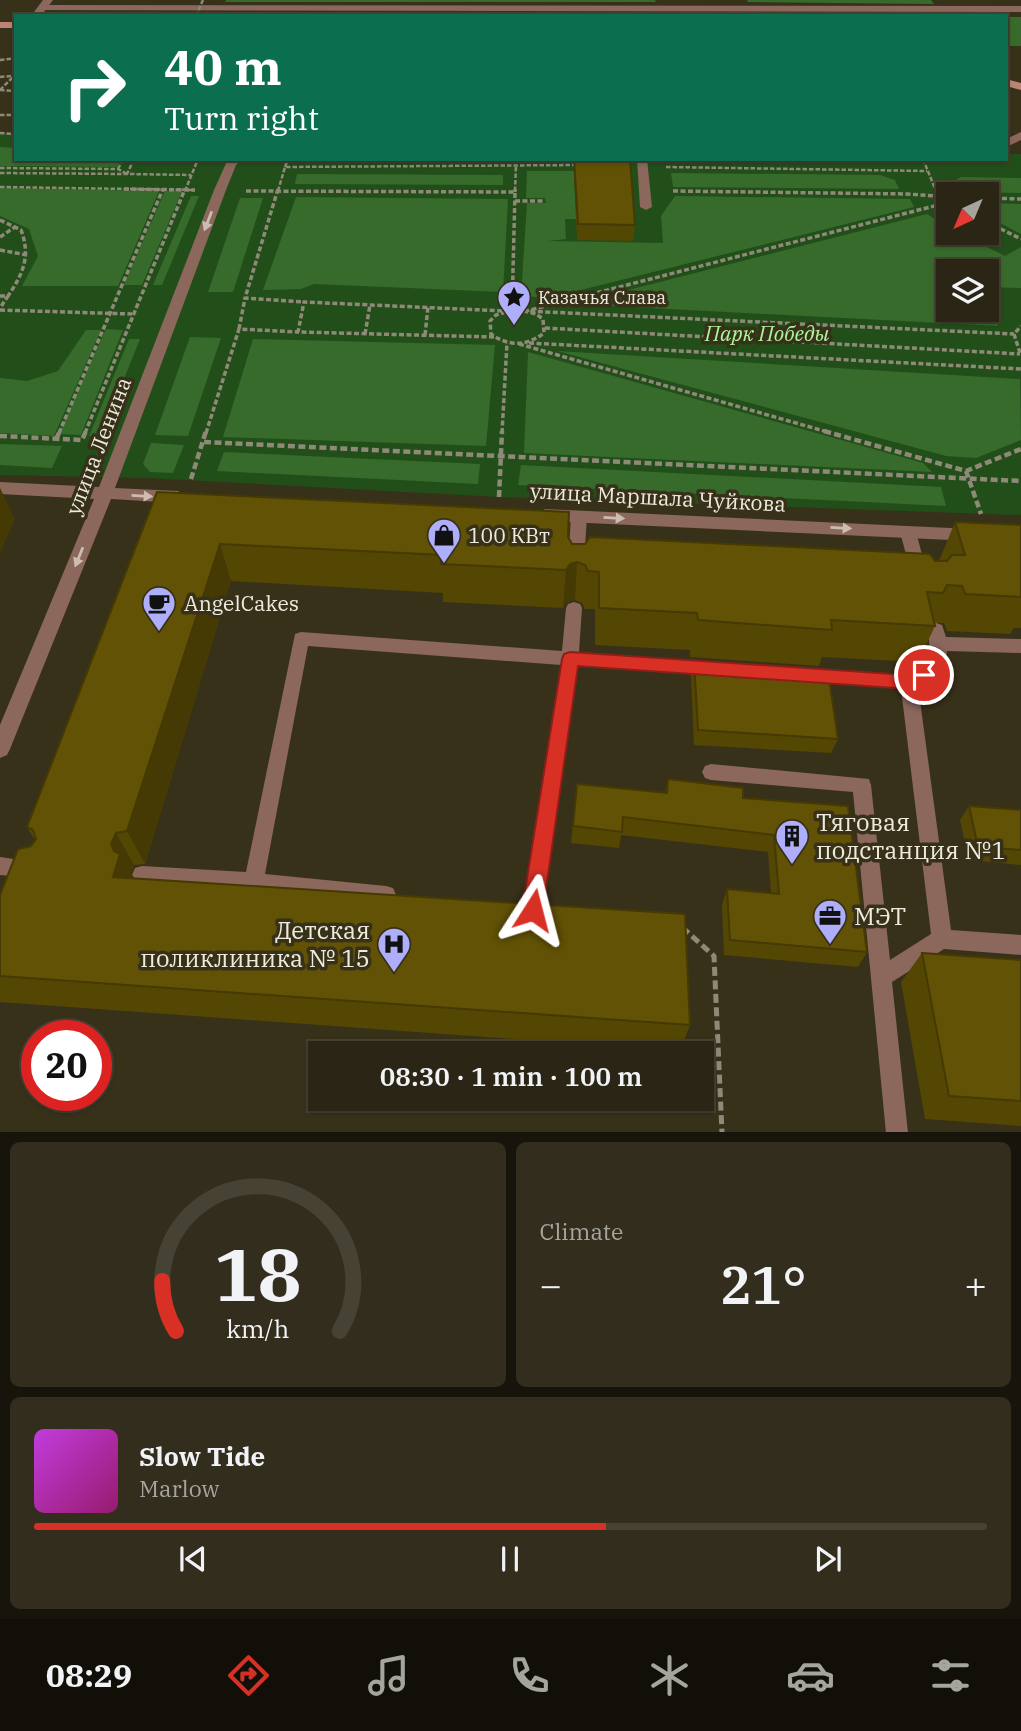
<!DOCTYPE html>
<html lang="en">
<head>
<meta charset="utf-8">
<style>
  :root { --surface:#2a2514; --page:#322d1d; --text:#f1f3f6; --muted:#a5a5a0; --line:#464234; --accent:#d93025 }
  body { margin:0; font-family:"IBM Plex Serif",serif; background:var(--page); color:var(--text); height:100vh; display:flex; flex-direction:column; font-size:26px; white-space:nowrap }
  * { box-sizing:border-box; margin:0 }
  p { font-size:23px; color:var(--muted) }
  .icon { flex:none; width:38px; height:38px; fill:none; stroke:currentColor; stroke-width:2; stroke-linecap:round; stroke-linejoin:round }
  .map { position:relative; height:1132px; overflow:hidden }
  .drawer { display:flex; flex-direction:column; gap:10px; padding:10px; background:#17140b; flex:1 }
  .drawer>* { flex:none }
  .hud { position:absolute; left:14px; top:14px; width:994px; height:147px; border-radius:0px; box-shadow:0 2px 5px #0004,0 0 0 2px var(--line); background:#0b6e4f; color:#fff; overflow:hidden }
  .needle { width:46px; rotate:224deg }
  .tools { position:absolute; left:936px; top:182px; display:grid; gap:14px }
  .tools a { display:grid; place-items:center; width:63px; height:63px; border-radius:0px; background:var(--surface); box-shadow:0 2px 5px #0004,0 0 0 2px var(--line); font-size:35px }
  .speed { position:absolute; left:21px; top:1020px; display:flex; gap:14px; font-size:35px; font-weight:700; text-align:center }
  .speed>* { display:grid; place-content:center; width:91px; height:91px; border-radius:50%; background:var(--surface); box-shadow:0 2px 5px #0004,0 0 0 2px var(--line); line-height:1 }
  .speed .limit { border:10px solid #d22; background:#fff; color:#111 }
  .pin { position:absolute; display:grid; place-items:center; width:60px; height:60px; color:#fff; margin:-30px; border:4px solid #fff; border-radius:50%; box-shadow:0 2px 7px #0007 }
  .me { position:absolute; width:77px; margin:-38px; rotate:9deg; stroke-linejoin:round; filter:drop-shadow(0 0 5px #0008) }
  .turn { display:flex; align-items:center; gap:24px; height:147px; padding:0 35px; font-size:32px }
  .turn .icon { width:91px; height:91px; stroke-width:2.5 }
  .turn b { display:block; font-size:49px; line-height:60px }
  .big { font-size:52px; font-weight:600; line-height:1.1 }
  .drawer .widget { flex:1; display:flex; flex-direction:column; justify-content:center; gap:10px; min-width:0; padding:0 24px; border-radius:10px; background:var(--page) }
  .drawer .dial { align-items:center; gap:0 }
  .dial svg { height:182px; overflow:visible; fill:none; stroke:var(--line); stroke-width:7; stroke-linecap:round; text-anchor:middle }
  .dial text { fill:var(--text); stroke:none }
  .song { display:flex; align-items:center; gap:21px }
  .cover { width:84px; height:84px; border-radius:10px; background:linear-gradient(135deg,hsl(290 70% 55%),hsl(320 70% 35%)) }
  .played { height:7px; border-radius:4px; background:linear-gradient(90deg,var(--accent) 60%,var(--line) 60%) }
  .keys { display:flex; justify-content:space-around; direction:ltr }
  .heat { display:flex; justify-content:space-between; align-items:center; font-size:38px; direction:ltr }
  .drawer .tiles { flex:1; display:grid; gap:10px; grid-template-columns:1fr 1fr }
  .widget:last-child { grid-column:span 2 }
  .trip { position:absolute; left:308px; top:1041px; width:406px; height:70px; border-radius:0px; background:var(--surface); box-shadow:0 2px 5px #0004,0 0 0 2px var(--line); font-weight:600; line-height:70px; text-align:center }
  .tab-bar { display:flex; height:112px; justify-content:space-around; align-items:center; background:#110f08; color:var(--muted) }
  .tab-bar .icon { width:49px; height:49px }
  .tab-bar .active { color:var(--accent) }
  .tab-bar b { font-size:32px; color:var(--text) }
  .map>svg:first-child { display:block }
  .green { fill:#224e1a; fill-rule:evenodd }
  .forest { fill:#366b2b }
  .lines { fill:none; stroke-linecap:round; stroke-linejoin:round }
  .path-far3 { stroke:#8f8a78; stroke-width:2.5; stroke-dasharray:4.5 2; stroke-linecap:butt }
  .path-far2 { stroke:#8f8a78; stroke-width:3.5; stroke-dasharray:5 2.5; stroke-linecap:butt }
  .path-far1 { stroke:#8f8a78; stroke-width:4.5; stroke-dasharray:7 3.5; stroke-linecap:butt }
  .path { stroke:#8f8a78; stroke-width:5; stroke-dasharray:9 4.5; stroke-linecap:butt }
  .service { fill:#8b675c; fill-rule:evenodd }
  .minor { fill:#8b675c; fill-rule:evenodd }
  .secondary { fill:#bd8473; fill-rule:evenodd }
  .path-bridge { stroke:#8f8a78; stroke-width:2.5; stroke-dasharray:4.5 2; stroke-linecap:butt }
  .wall { fill:#544704 }
  .shaded-wall { fill:#453904 }
  .building { fill:#625205; stroke:#453904; stroke-width:2 }
  .oneway { fill:#cbbdb0 }
  .route { fill:#d93025; stroke:#8d1f18; stroke-width:2 }
  .labels { text-anchor:middle; dominant-baseline:central; stroke-width:7; stroke-linejoin:round; paint-order:stroke }
  .far-poi-label { font-size:18px; fill:#eeebdd; stroke:#38311a; text-anchor:start }
  .park-label { font-size:21px; font-style:italic; fill:#aaf69c; stroke:#38311a }
  .street-label { font-size:21px; fill:#eeebdd; stroke:#38311a }
  .poi-label { font-size:21px; fill:#eeebdd; stroke:#38311a; text-anchor:start }
  .near-poi-label { font-size:24px; fill:#eeebdd; stroke:#38311a; text-anchor:start }
</style>
</head>
<body>
<div class="map">
<svg width="1021" height="1133" viewBox="0 0 1021 1133">
  <rect width="100%" height="100%" fill="#38311a"/>
  <path class="green" d="M0 133 16 134V159H1006V154H1021V515L499 497 148 478 0 475ZM948 194H987V233H948ZM948 271H987V310H948Z"/>
  <g class="forest">
    <polygon points="226,0 655,0 656,2 225,2"/>
    <polygon points="747,0 931,0 934,4 748,2"/>
    <polygon points="223,12 943,15 943,16 221,16"/>
    <rect x="1006" y="17" width="15" height="29"/>
    <polygon points="0,147 16,148 16,159 122,159 117,167 0,166"/>
    <polygon points="527,171 574,171 576,219 565,219 566,239 548,241 663,243 661,216 675,196 910,199 914,207 549,298 521,296 527,203 546,203 545,198 526,198"/>
    <polygon points="671,173 880,175 895,180 899,189 673,187"/>
    <polygon points="297,174 503,175 503,185 295,184"/>
    <polygon points="961,177 1021,178 1021,193 961,192 956,180"/>
    <polygon points="0,188 159,191 118,286 22,286 38,256 29,229 0,216"/>
    <polygon points="165,191 182,191 142,285 124,285"/>
    <polygon points="191,196 199,196 162,285 153,285"/>
    <polygon points="296,197 508,199 503,292 314,284 301,289 263,290"/>
    <polygon points="240,198 263,198 233,292 208,292"/>
    <polygon points="987,203 1021,204 1021,234 987,216"/>
    <polygon points="927,214 948,227 948,233 959,233 1005,256 1021,247 1021,288 987,287 987,271 948,271 948,310 987,310 987,292 998,326 573,304"/>
    <polygon points="106,329 123,330 81,435 58,434"/>
    <polygon points="86,330 101,330 54,436 0,433 0,378 27,381 58,371"/>
    <polygon points="190,337 221,338 188,436 155,435"/>
    <polygon points="129,339 140,339 101,436 89,436"/>
    <polygon points="253,339 495,345 486,446 223,437"/>
    <polygon points="557,351 1020,379 1021,440 976,458 946,456"/>
    <polygon points="528,352 923,463 932,472 524,453"/>
    <polygon points="151,443 184,445 173,473 150,472 143,464"/>
    <polygon points="0,444 62,446 52,468 0,465"/>
    <polygon points="224,452 480,464 478,484 217,471"/>
    <polygon points="521,465 941,487 946,506 518,485"/>
  </g>
  <g class="lines">
    <g class="path-far3">
      <polyline points="0,60 16,58"/>
      <polyline points="0,77 11,76"/>
      <polyline points="0,90 16,74"/>
      <polyline points="0,90 16,91"/>
      <polyline points="0,115 16,115"/>
      <polyline points="0,133 16,134"/>
      <polyline points="134,159 127,174 191,175"/>
      <polyline points="923,159 936,191"/>
      <polyline points="285,167 288,159"/>
      <polyline points="666,167 927,171"/>
      <polyline points="0,168 118,169 127,174"/>
      <polyline points="118,169 123,159"/>
      <polyline points="0,173 126,174"/>
      <polyline points="0,187 195,190"/>
      <polyline points="185,191 198,159"/>
      <polyline points="278,191 285,167 580,165"/>
      <polyline points="515,191 516,165"/>
    </g>
    <g class="path-far2">
      <polyline points="124,189 195,190"/>
      <polyline points="278,189 245,298 304,302"/>
      <polyline points="936,189 942,204 526,311 1014,334"/>
      <polyline points="246,191 515,192 512,310"/>
      <polyline points="673,191 908,194 948,197"/>
      <polyline points="515,192 515,189"/>
      <polyline points="940,197 948,202"/>
      <polyline points="987,198 1021,199"/>
      <polyline points="515,201 543,201"/>
      <path d="M0 220 21 230C31 256 23 274 8 296"/>
      <polyline points="987,222 1021,239"/>
      <polyline points="0,237 15,227"/>
      <polyline points="0,250 27,255"/>
      <polyline points="0,296 8,296 0,308"/>
      <path d="M516 309 536 314 543 319 544 333C527 346 509 347 491 334L490 321 496 315Z"/>
      <polyline points="0,310 132,314"/>
      <polyline points="545,328 1020,354"/>
      <polyline points="239,329 245,298"/>
      <polyline points="365,334 370,305"/>
      <polyline points="425,335 428,307"/>
      <polyline points="494,337 298,332 304,302 505,311"/>
      <polyline points="529,343 1021,369"/>
      <polyline points="519,344 831,433"/>
      <polyline points="1020,353 1014,334 1021,326"/>
      <polyline points="59,433 163,189"/>
      <polyline points="85,433 185,189"/>
      <polyline points="206,433 239,329 298,332"/>
      <polyline points="502,433 507,343"/>
    </g>
    <g class="path-far1">
      <polyline points="824,431 966,471 1021,449"/>
      <polyline points="0,436 82,440 86,431"/>
      <polyline points="56,439 60,431"/>
      <polyline points="204,442 1021,481"/>
      <polyline points="966,471 981,514"/>
      <polyline points="191,479 206,431"/>
      <polyline points="499,497 502,431"/>
    </g>
    <polyline class="path" points="682,927 714,956 722,1133"/>
    <g class="service">
      <polygon points="41,5 1021,6 1021,12 44,10 41,9"/>
      <polygon points="637,159 647,159 652,207 646,210 640,207"/>
      <polygon points="579,511 587,516 584,563 576,569 568,563 571,516"/>
      <polygon points="908,526 916,532 927,573 925,577 913,577 911,573 900,532"/>
      <polygon points="574,602 580,604 582,608 579,652 713,662 719,664 722,669 719,674 713,676 577,666 540,917 533,920 526,917 523,910 561,665 308,646 265,874 386,886 393,888 396,895 393,902 386,904 254,891 142,884 135,882 132,875 135,868 142,866 246,872 295,634 301,632 562,651 566,608 568,604"/>
      <polygon points="936,623 942,625 946,637 1021,639 1021,653 947,651 945,672 918,686 951,930 1021,935 1021,955 944,949 892,982 908,1133 886,1133 853,792 711,780 705,778 702,772 705,766 711,764 869,779 871,785 890,960 931,934 901,689 809,682 803,680 800,675 803,670 809,668 907,675 931,663 928,630 930,625"/>
      <polygon points="0,857 40,863 43,869 40,875 33,878 0,875"/>
    </g>
    <g class="minor">
      <polygon points="43,0 53,0 41,16 31,16"/>
      <polygon points="1021,132 1021,140 1006,147 1006,139"/>
      <polygon points="228,159 242,159 236,165 226,190 115,488 178,491 186,497 178,503 111,499 10,749 7,755 0,758 0,725 94,499 0,494 0,482 99,487 214,190"/>
      <polygon points="545,509 972,529 981,535 972,541 545,521 537,515"/>
    </g>
    <g class="secondary">
      <rect x="0" y="22" width="16" height="6"/>
      <polygon points="1006,79 1021,83 1021,90 1006,86"/>
    </g>
    <polyline class="path-bridge" points="196,16 203,0"/>
  </g>
  <g class="wall">
    <polygon points="574,159 635,225 633,241 577,240 574,171"/>
    <polygon points="157,492 568,537 572,544 935,561 939,561 955,522 1021,525 1021,628 1014,628 1010,634 947,631 944,623 934,623 935,626 918,662 822,657 819,666 690,657 690,650 595,645 595,609 585,609 582,603 575,600 567,602 563,608 443,602 443,593 231,581 145,864 134,865 131,873 134,878 690,1025 680,1051 0,1002 0,895 35,840 27,827"/>
    <polygon points="694,661 838,739 831,753 694,745 691,676"/>
    <polygon points="668,779 743,798 848,806 867,952 858,967 724,955 722,905 727,889 771,893 768,852 621,835 619,848 571,843 577,784 665,793"/>
    <polygon points="969,806 1021,810 1021,865 969,860 960,820"/>
    <polygon points="922,953 1021,960 1021,1126 925,1119 901,982"/>
  </g>
  <g class="shaded-wall">
    <polygon points="0,488 15,519 0,553"/>
    <polygon points="220,544 231,581 145,864 127,831"/>
    <polygon points="577,562 575,600 567,602 563,608 566,570 570,564"/>
    <polygon points="116,833 134,865 131,873 139,886 113,877 114,851 111,844"/>
  </g>
  <g class="building">
    <polygon points="574,159 630,159 635,225 578,224"/>
    <polygon points="157,492 569,512 568,537 572,544 585,544 590,537 930,554 935,561 947,561 952,555 965,555 955,522 1021,525 1021,597 965,594 962,586 947,585 943,593 927,592 935,626 831,620 832,630 698,620 697,613 599,608 599,572 588,571 585,565 577,562 570,564 566,570 441,564 442,555 220,544 127,831 116,833 111,844 114,851 120,854 113,877 685,914 690,1025 0,976 0,895 18,849 31,846 36,839 33,830 27,827"/>
    <polygon points="694,661 828,671 838,739 698,730"/>
    <polygon points="668,779 743,788 743,798 848,806 867,952 730,940 727,889 779,894 774,835 623,817 622,832 573,826 577,784 667,793"/>
    <polygon points="969,806 1021,810 1021,850 978,847"/>
    <polygon points="922,953 1021,960 1021,1101 949,1096"/>
  </g>
  <defs><path id="oneway-solid" d="M-6-.8H1V-3.2L6.5 0L1 3.2V.8H-6Z" transform="scale(1.75)"/></defs>
  <g class="oneway">
    <use href="#oneway-solid" transform="translate(208 221) rotate(111)"/>
    <use href="#oneway-solid" transform="translate(142 496) rotate(3)"/>
    <use href="#oneway-solid" transform="translate(614 518) rotate(3)"/>
    <use href="#oneway-solid" transform="translate(841 528) rotate(3)"/>
    <use href="#oneway-solid" transform="translate(79 557) rotate(112)"/>
  </g>
  <polygon class="route" points="570,652 907,675 924,668 930,670 933,675 930,680 909,689 578,666 543,910 540,917 533,920 525,917 522,910 562,659 564,654"/>
  <defs>
    <symbol id="sight-pin" viewBox="-11 -11 22 30"><path d="M0 17L-7.5 6A9.5 9.5 0 1 1 7.5 6Z" fill="#afaefa" stroke="#38311a"/><path d="M0-6L1.8-2.2L6-1.7L2.9 1.2L3.7 5.4L0 3.3L-3.7 5.4L-2.9 1.2L-6-1.7L-1.8-2.2Z" fill="#111"/></symbol>
    <symbol id="shop-pin" viewBox="-11 -11 22 30"><path d="M0 17L-7.5 6A9.5 9.5 0 1 1 7.5 6Z" fill="#afaefa" stroke="#38311a"/><path d="M-5-2.5h2.3a2.7 3.5 0 0 1 5.4 0H5L5.5 6h-11ZM-1.5-2.5h3a1.5 2.3 0 0 0-3 0Z" fill="#111"/></symbol>
    <symbol id="cafe-pin" viewBox="-11 -11 22 30"><path d="M0 17L-7.5 6A9.5 9.5 0 1 1 7.5 6Z" fill="#afaefa" stroke="#38311a"/><path d="M-5.5-4.5H6V0H3Q3 3.5 0 3.5H-2.5Q-5.5 3.5-5.5 0ZM3-3.2v2h1.7v-2ZM-6 4.5H4V6H-6Z" fill="#111"/></symbol>
    <symbol id="building-pin" viewBox="-11 -11 22 30"><path d="M0 17L-7.5 6A9.5 9.5 0 1 1 7.5 6Z" fill="#afaefa" stroke="#38311a"/><path d="M-4-6H4V6H1V3H-1V6H-4ZM-2.5-4.3h1.7v1.8h-1.7ZM.8-4.3h1.7v1.8H.8ZM-2.5-1h1.7V.8h-1.7ZM.8-1h1.7V.8H.8Z" fill="#111"/></symbol>
    <symbol id="office-pin" viewBox="-11 -11 22 30"><path d="M0 17L-7.5 6A9.5 9.5 0 1 1 7.5 6Z" fill="#afaefa" stroke="#38311a"/><path d="M-6-3h4V-5.5h4V-3h4V5H-6ZM-1-4.5V-3h2v-1.5ZM-6 0V1H6V0Z" fill="#111"/></symbol>
    <symbol id="hospital-pin" viewBox="-11 -11 22 30"><path d="M0 17L-7.5 6A9.5 9.5 0 1 1 7.5 6Z" fill="#afaefa" stroke="#38311a"/><path d="M-5-5h3v3.5h4V-5h3V5h-3V1.5h-4V5h-3Z" fill="#111"/></symbol>
  </defs>
  <g fill-rule="evenodd">
    <use href="#sight-pin" x="495" y="278" width="38" height="52"/>
    <use href="#shop-pin" x="425" y="516" width="38" height="52"/>
    <use href="#cafe-pin" x="140" y="584" width="38" height="52"/>
    <use href="#building-pin" x="773" y="817" width="38" height="52"/>
    <use href="#office-pin" x="811" y="897" width="38" height="52"/>
    <use href="#hospital-pin" x="375" y="925" width="38" height="52"/>
  </g>
  <g class="labels">
    <g class="far-poi-label">
      <text x="538" y="297">Казачья Слава</text>
    </g>
    <g class="park-label">
      <text x="767" y="333">Парк Победы</text>
    </g>
    <g class="street-label">
      <text transform="translate(98 446) rotate(-69)">улица Ленина</text>
      <text transform="translate(658 497) rotate(3)">улица Маршала Чуйкова</text>
    </g>
    <g class="poi-label">
      <text x="468" y="535">100 КВт</text>
      <text x="184" y="603">AngelCakes</text>
    </g>
    <g class="near-poi-label">
      <text x="816" y="822">Тяговая<tspan x="816" dy="28">подстанция №1</tspan></text>
      <text x="854" y="916">МЭТ</text>
      <text x="370" y="930" text-anchor="end">Детская<tspan x="370" dy="28">поликлиника № 15</tspan></text>
    </g>
  </g>
</svg>
<div class="tools">
<a><svg class="needle" viewBox="-14 -14 28 28"><path d="M0-13l5 13h-10z" fill="#e53935"/><path d="M0 13l5-13h-10z" fill="#a5a5a0"/></svg></a>
<a><svg class="icon" aria-label="layers" viewBox="0 0 24 24"><path d="M12 4l9 5-9 5-9-5zM3 14l9 5 9-5"/></svg></a>
</div>
<div class="speed"><div class="limit">20</div></div>
<div class="pin" style="left:924px;top:675px;background:#d93025"><svg class="icon" aria-label="arrive" viewBox="0 0 24 24"><path d="M6 21V4h12l-3 4 3 4H6"/></svg></div>
<svg class="me" style="left:533px;top:910px" viewBox="-20 -20 40 40"><path d="M0-17L14 15 0 8-14 15z" fill="#d93025" stroke="#fff" stroke-width="4"/></svg>
<div class="trip">08:30 · 1 min · 100 m</div>
<div class="hud">
<div class="turn"><svg class="icon" aria-label="right" viewBox="0 0 24 24"><path d="M7 20v-9h11M14 6l5 5-5 5"/></svg><div><b>40 m</b>Turn right</div></div>
</div>
</div>
<section class="drawer">
<div class="tiles">
<div class="widget dial"><svg viewBox="0 0 100 80">
<path d="M14 69A42 42 0 1 1 86 69"/>
<path d="M14 69A42 42 0 0 1 8 47" stroke="#d93025"/>
<text x="50" y="56" font-size="32" font-weight="700">18</text>
<text x="50" y="72" font-size="11">km/h</text>
</svg></div>
<div class="widget"><p>Climate</p>
<div class="heat"><a>−</a><b class="big">21°</b><a>+</a></div>
</div>
<div class="widget">
<div class="song"><i class="cover"></i><div><b>Slow Tide</b><p>Marlow</p></div></div>
<div class="played"></div>
<div class="keys"><svg class="icon" aria-label="previous" viewBox="0 0 24 24"><path d="M18 5L8 12l10 7zM5 5v14"/></svg><svg class="icon" aria-label="pause" viewBox="0 0 24 24"><path d="M8 5v14M16 5v14"/></svg><svg class="icon" aria-label="next" viewBox="0 0 24 24"><path d="M6 5l10 7-10 7zM19 5v14"/></svg></div>
</div>
</div>
</section>
<nav class="tab-bar">
<b>08:29</b>
<svg class="icon active" aria-label="directions" viewBox="0 0 24 24"><path d="M12 3l9 9-9 9-9-9zM9 14v-3h6M13 9l2 2-2 2"/></svg>
<svg class="icon" aria-label="music" viewBox="0 0 24 24"><path d="M9 18V5l10-2v13"/><circle cx="6" cy="18" r="3"/><circle cx="16" cy="16" r="3"/></svg>
<svg class="icon" aria-label="phone" viewBox="0 0 24 24"><path d="M5 4h4l2 5-3 2q2 4 5 5l2-3 5 2v4C11 20 4 13 5 4z"/></svg>
<svg class="icon" aria-label="climate" viewBox="0 0 24 24"><path d="M12 3v18M4 7l16 10M4 17L20 7"/></svg>
<svg class="icon" aria-label="car" viewBox="0 0 24 24"><path d="M5 17H2v-5l4-1 3-4h7l3 4 3 1v5h-3M9 17h6M6 11h13"/><circle cx="7" cy="17" r="2"/><circle cx="17" cy="17" r="2"/></svg>
<svg class="icon" aria-label="filters" viewBox="0 0 24 24"><path d="M4 7h16M4 17h16"/><circle cx="9" cy="7" r="2"/><circle cx="15" cy="17" r="2"/></svg>
</nav>
</body>
</html>
